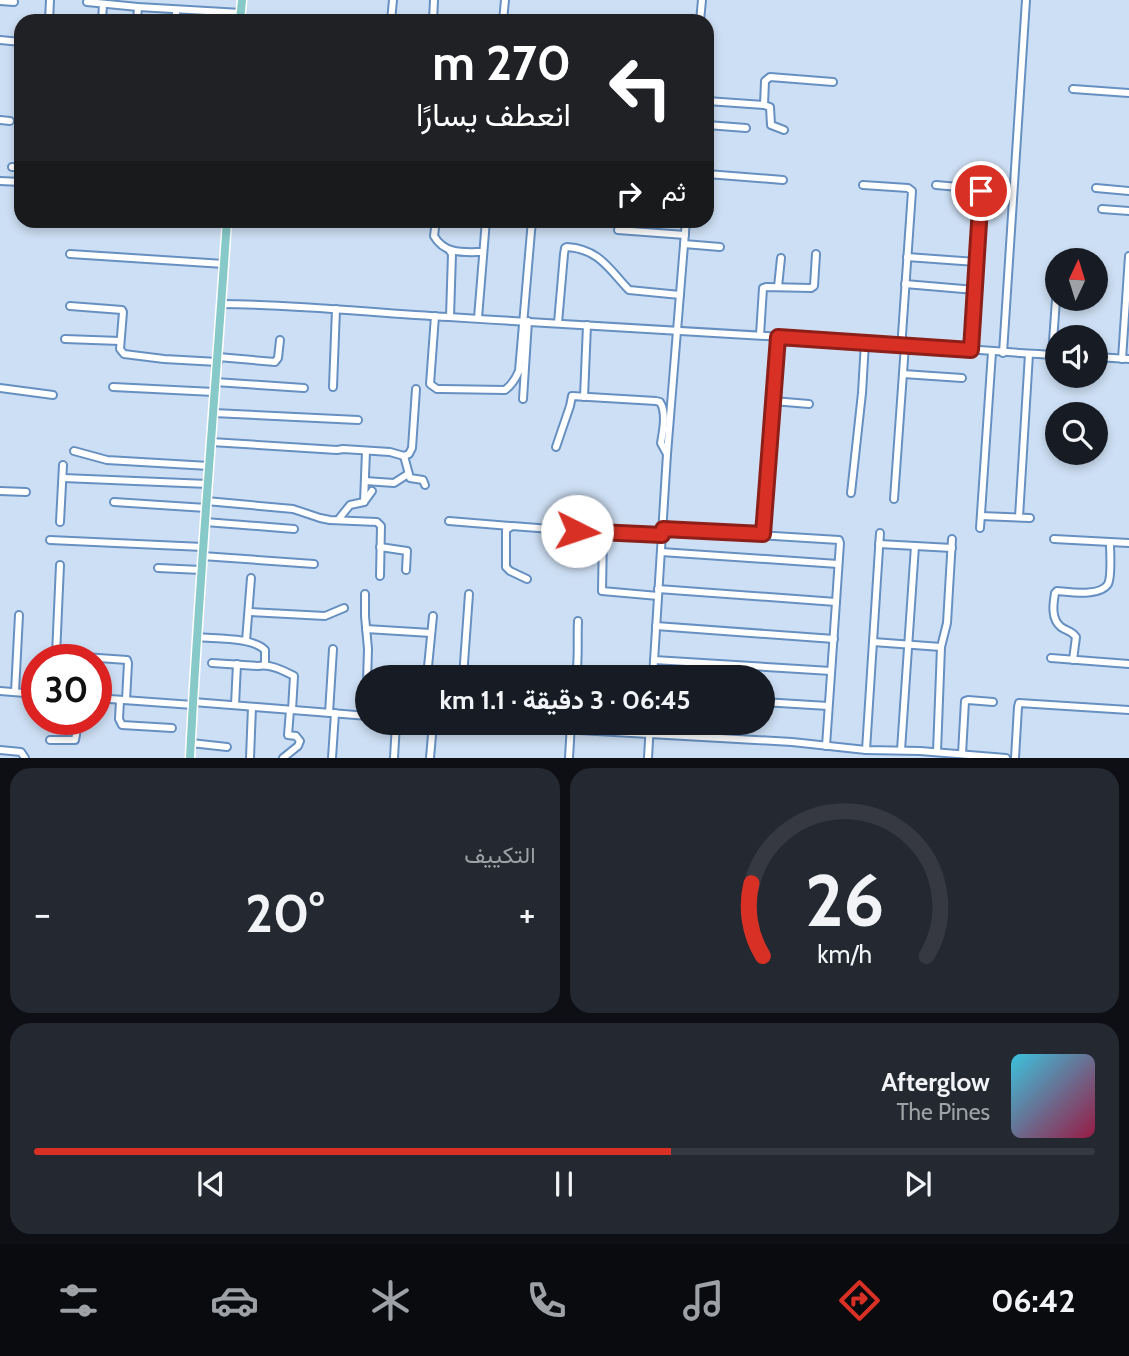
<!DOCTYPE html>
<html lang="ar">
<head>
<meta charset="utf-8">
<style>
  :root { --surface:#171b24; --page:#242831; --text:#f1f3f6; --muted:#9ea1a6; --line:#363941; --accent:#d93025 }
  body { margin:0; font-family:Cabin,Vazirmatn,sans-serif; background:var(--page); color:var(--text); direction:rtl; height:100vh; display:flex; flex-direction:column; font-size:26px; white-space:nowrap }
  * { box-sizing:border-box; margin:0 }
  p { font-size:23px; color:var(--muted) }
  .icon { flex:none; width:38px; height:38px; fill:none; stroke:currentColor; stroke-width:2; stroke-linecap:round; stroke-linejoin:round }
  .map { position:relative; height:758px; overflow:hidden; direction:ltr }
  .details { display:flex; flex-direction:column; gap:10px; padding:10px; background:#0d0f14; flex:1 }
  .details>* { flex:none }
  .hud { position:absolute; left:14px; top:14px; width:700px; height:214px; border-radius:21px; box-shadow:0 4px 10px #0003; direction:rtl; background:#202124; color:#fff; overflow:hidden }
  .needle { width:46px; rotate:4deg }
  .tools { position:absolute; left:1045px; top:248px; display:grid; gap:14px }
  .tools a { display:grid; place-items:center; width:63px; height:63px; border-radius:50%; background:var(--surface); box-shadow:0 4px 10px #0003; font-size:35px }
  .speed { position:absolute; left:21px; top:644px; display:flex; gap:14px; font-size:35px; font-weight:700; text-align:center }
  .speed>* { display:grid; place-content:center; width:91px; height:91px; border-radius:50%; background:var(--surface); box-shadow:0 4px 10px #0003; line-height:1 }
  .speed .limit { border:10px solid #d22; background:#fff; color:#111 }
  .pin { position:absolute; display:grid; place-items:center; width:60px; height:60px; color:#fff; margin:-30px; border:4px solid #fff; border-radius:50%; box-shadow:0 2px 7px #0007 }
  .me { position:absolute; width:77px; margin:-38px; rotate:94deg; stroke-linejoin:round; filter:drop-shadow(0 0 5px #0008) }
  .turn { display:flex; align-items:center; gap:24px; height:147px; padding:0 28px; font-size:32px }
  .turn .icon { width:91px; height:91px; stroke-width:2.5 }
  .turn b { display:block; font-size:49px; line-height:60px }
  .then { display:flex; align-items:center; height:66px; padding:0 28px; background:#0003; gap:14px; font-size:26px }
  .big { font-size:52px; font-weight:700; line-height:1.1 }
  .details .card { flex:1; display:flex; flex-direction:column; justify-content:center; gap:10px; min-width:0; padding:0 24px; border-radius:21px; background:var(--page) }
  .details .dial { align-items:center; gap:0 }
  .dial svg { height:182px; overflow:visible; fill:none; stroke:var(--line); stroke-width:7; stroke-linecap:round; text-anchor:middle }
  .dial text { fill:var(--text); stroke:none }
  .song { display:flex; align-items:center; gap:21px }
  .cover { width:84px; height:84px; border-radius:10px; background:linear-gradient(135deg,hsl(190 70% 55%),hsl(340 70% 35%)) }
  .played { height:7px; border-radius:4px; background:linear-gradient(90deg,var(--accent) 60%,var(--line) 60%) }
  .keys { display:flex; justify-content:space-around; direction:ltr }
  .heat { display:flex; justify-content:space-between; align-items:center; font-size:38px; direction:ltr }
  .details .tiles { flex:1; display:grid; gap:10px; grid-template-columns:1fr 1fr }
  .card:last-child { grid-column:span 2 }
  .trip { position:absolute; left:355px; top:665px; width:420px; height:70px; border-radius:35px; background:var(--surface); box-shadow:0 4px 10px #0003; font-weight:700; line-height:70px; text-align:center; direction:rtl }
  .tab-bar { display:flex; height:112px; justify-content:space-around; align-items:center; background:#090b0e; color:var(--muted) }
  .tab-bar .icon { width:49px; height:49px }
  .tab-bar .selected { color:var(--accent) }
  .tab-bar b { font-size:32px; color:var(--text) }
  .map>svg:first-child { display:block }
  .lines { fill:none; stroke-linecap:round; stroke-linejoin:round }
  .minor-casing { stroke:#6690c1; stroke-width:10 }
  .major-casing { stroke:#fff; stroke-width:11 }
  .minor { stroke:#fff; stroke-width:6 }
  .major { stroke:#86c9c8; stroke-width:8 }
  .route-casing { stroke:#8d1f18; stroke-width:18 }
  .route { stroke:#d93025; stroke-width:12 }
</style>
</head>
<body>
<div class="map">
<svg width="1129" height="758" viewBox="0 0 1129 758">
  <rect width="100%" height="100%" fill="#cddff4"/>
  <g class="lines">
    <defs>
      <g id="minor">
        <polyline points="0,1 14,2"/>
        <polyline points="87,2 138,7 241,13"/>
        <polyline points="49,21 50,0"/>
        <polyline points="102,21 103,4"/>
        <polyline points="137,21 138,7"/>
        <polyline points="176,21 176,10"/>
        <polyline points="391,21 393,0"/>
        <polyline points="433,21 434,0"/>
        <polyline points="503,21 505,0"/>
        <polyline points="700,21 702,0"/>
        <polyline points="0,40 21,42"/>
        <polyline points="1073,89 1129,93"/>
        <polyline points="707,101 764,105 765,81 770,77 833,82"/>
        <polyline points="764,105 770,107 771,125 784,130"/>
        <polyline points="0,120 10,121"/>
        <polyline points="707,125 746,128"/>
        <polyline points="12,167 21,167"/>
        <polyline points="707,174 783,180"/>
        <polyline points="0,181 21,182"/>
        <polyline points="863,185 908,188 912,191 902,335 902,341 905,345 894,499"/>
        <polyline points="936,185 981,189 971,350"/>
        <polyline points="1096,188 1129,191"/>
        <polyline points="1102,209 1129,211"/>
        <path d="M436 220 434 236C445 255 464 252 483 252"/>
        <polyline points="618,230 685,235"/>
        <polyline points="684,244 720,247"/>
        <polyline points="70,254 224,264"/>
        <polyline points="907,257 976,262"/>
        <polyline points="905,284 975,290"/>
        <polyline points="778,287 781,258"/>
        <path d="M221 304C297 304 373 313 449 317 588 326 727 333 867 342 930 346 993 352 1057 355"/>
        <polyline points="70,306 122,310 123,312 120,349 124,354 164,359 218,362"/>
        <path d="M435 316 430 384 437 389H442L505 390C512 385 516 378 519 371L532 220"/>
        <polyline points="450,317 452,254 450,251"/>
        <polyline points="478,318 486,220"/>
        <path d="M558 323 564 254 565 248 567 247C599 249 609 269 629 290L680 295"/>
        <polyline points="760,335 763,288 766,287 811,288 814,286 816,254"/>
        <polyline points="65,339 120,341"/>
        <polyline points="1003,353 1026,0"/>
        <polyline points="1052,355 1057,286"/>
        <polyline points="218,357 275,362 278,358 280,340"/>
        <polyline points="1096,357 1129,359"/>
        <polyline points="1122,359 1129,256"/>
        <polyline points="903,374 962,378"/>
        <polyline points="215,382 304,388"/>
        <polyline points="113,387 214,392"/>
        <polyline points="333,387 336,309"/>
        <polyline points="0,388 53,395"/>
        <polyline points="584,397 587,325"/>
        <polyline points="523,399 528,321"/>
        <polyline points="773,401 809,404"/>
        <polyline points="213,413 358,420"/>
        <polyline points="211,442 337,450 343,449 390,452 404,456"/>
        <path d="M556 447 570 406 572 396 656 401 660 402C667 413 663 431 661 443L667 454"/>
        <polyline points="74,451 107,460 209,466"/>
        <polyline points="404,456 409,454 412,448 416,389"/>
        <polyline points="404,456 410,478 423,480 425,485"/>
        <polyline points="63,478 208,484"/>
        <polyline points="365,481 394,483 408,474"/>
        <polyline points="0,491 26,492"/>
        <polyline points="851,493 862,393 865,342"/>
        <polyline points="206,501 293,509 320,518 330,520 377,522 381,526 380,576"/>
        <polyline points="114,502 206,508"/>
        <polyline points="364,502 366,451"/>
        <polyline points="981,516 1030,518"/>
        <polyline points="1019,517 1029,354"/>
        <polyline points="338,520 350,505 364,502 372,491"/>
        <polyline points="449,521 510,526"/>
        <polyline points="60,522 63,465"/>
        <polyline points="205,522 294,529"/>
        <polyline points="980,528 992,352"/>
        <polyline points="663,529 839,540 840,543 836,602"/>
        <polyline points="603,533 602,591 658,596"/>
        <polyline points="763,534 778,337"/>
        <polyline points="1054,539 1129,543"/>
        <polyline points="50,540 203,547"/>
        <polyline points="879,544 952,548"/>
        <polyline points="380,547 407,551 406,570"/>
        <polyline points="661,552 838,564"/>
        <polyline points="202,556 314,564"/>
        <polyline points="60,565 56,655 127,660 128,663 126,700"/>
        <polyline points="158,568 201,570"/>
        <polyline points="527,579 510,571 506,567 506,530 512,526 603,533 662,535"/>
        <polyline points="658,589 836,602 826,746"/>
        <polyline points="365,594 365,616 368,649 366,715"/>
        <polyline points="249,612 325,616 344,608"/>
        <polyline points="656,626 834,639"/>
        <polyline points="366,629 431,633"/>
        <path d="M197 637C216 639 252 637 265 650V664"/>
        <polyline points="246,641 251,578"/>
        <polyline points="873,642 941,647"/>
        <polyline points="1051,658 1129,664"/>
        <polyline points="654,660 831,671"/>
        <path d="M1073 660 1076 637C1072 631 1067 631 1061 627 1051 619 1053 605 1055 593L1057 591C1070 592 1100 597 1108 584 1112 576 1110 553 1110 543"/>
        <path d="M212 663 258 666C271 664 282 670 294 676L292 710"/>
        <polyline points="427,677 433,616"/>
        <polyline points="463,677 469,594"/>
        <path d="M576 677C579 659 577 640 578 621"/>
        <polyline points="653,677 667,454 686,220"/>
        <polyline points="0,691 37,694"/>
        <polyline points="15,692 19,615"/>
        <polyline points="96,698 193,705"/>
        <polyline points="120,700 119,719 122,725 172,728"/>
        <polyline points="193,702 368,716"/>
        <polyline points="763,702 828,706"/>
        <polyline points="235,705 237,664"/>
        <polyline points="329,713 333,649"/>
        <polyline points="457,723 792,742 866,750 920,751 1006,758"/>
        <polyline points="50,740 75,740 76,735 77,719"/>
        <polyline points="191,743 227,747"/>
        <polyline points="0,750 21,752 25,758"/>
        <polyline points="866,750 880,533"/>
        <polyline points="901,750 915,546"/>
        <polyline points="937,752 941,647 947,623 952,539"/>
        <polyline points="962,754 965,701 968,700 993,702"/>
        <polyline points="250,758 252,707"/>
        <polyline points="283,758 298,746 300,741 296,736 288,735 290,710"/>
        <polyline points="332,758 335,713"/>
        <polyline points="394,758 396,723"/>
        <polyline points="430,758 433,723"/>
        <polyline points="569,758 571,723"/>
        <polyline points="648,758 650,723"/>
        <polyline points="1015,758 1018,707 1019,703 1129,710"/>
      </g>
      <g id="major">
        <polyline points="240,21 242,0"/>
        <path d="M190 758C199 578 215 400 227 220"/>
      </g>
    </defs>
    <use href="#minor" class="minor-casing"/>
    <use href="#major" class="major-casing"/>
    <use href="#minor" class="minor"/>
    <use href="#major" class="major"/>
  </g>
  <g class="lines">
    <defs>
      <polyline id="route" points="577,531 662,535 663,529 763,534 778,337 971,350 981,191"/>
    </defs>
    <use href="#route" class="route-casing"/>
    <use href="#route" class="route"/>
  </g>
</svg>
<div class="tools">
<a><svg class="needle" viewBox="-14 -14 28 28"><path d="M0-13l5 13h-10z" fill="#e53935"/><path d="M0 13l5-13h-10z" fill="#9ea1a6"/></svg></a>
<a><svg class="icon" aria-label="sound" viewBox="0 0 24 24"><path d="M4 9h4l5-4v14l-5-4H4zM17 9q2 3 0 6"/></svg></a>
<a><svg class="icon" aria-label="search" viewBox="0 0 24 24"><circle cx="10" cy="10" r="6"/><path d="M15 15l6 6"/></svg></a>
</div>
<div class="speed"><div class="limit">30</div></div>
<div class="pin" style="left:981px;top:191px;background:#d93025"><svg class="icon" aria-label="arrive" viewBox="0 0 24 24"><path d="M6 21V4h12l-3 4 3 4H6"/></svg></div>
<svg class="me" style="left:577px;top:531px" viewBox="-20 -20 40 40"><circle r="19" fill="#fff"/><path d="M0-13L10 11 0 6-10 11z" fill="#d93025"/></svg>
<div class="trip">06:45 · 3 دقيقة · 1.1 km</div>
<div class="hud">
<div class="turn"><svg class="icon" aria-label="left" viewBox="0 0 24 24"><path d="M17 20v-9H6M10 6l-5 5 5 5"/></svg><div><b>270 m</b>انعطف يسارًا</div></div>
<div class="then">ثم<svg class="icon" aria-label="right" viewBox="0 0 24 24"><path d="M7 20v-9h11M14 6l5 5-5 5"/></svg></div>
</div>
</div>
<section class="details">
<div class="tiles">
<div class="card dial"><svg viewBox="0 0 100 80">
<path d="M14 69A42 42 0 1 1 86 69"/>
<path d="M14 69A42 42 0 0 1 9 37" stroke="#d93025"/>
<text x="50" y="56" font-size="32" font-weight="700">26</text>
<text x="50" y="72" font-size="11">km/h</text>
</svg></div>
<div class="card"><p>التكييف</p>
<div class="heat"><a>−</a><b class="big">20°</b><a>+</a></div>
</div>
<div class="card">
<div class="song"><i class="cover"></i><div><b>Afterglow</b><p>The Pines</p></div></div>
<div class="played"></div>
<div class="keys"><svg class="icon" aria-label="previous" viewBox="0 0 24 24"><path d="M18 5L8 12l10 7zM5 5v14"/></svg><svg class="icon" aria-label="pause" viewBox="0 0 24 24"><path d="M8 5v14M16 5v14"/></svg><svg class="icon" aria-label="next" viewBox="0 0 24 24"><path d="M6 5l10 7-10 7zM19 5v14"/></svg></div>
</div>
</div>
</section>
<nav class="tab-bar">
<b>06:42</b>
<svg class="icon selected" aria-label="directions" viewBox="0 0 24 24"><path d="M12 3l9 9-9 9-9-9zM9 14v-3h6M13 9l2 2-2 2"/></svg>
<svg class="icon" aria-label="music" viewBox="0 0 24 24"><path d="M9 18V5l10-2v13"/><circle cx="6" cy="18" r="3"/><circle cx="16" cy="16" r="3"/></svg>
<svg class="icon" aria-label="phone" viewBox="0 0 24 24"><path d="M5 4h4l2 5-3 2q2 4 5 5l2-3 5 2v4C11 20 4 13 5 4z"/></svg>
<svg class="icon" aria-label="climate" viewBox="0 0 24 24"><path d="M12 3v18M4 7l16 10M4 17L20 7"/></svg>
<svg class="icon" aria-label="car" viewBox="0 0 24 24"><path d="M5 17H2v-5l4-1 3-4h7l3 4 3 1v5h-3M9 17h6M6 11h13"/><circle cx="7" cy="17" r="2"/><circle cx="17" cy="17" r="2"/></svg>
<svg class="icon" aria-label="filters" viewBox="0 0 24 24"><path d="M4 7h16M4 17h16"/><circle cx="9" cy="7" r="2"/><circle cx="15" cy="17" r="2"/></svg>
</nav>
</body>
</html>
